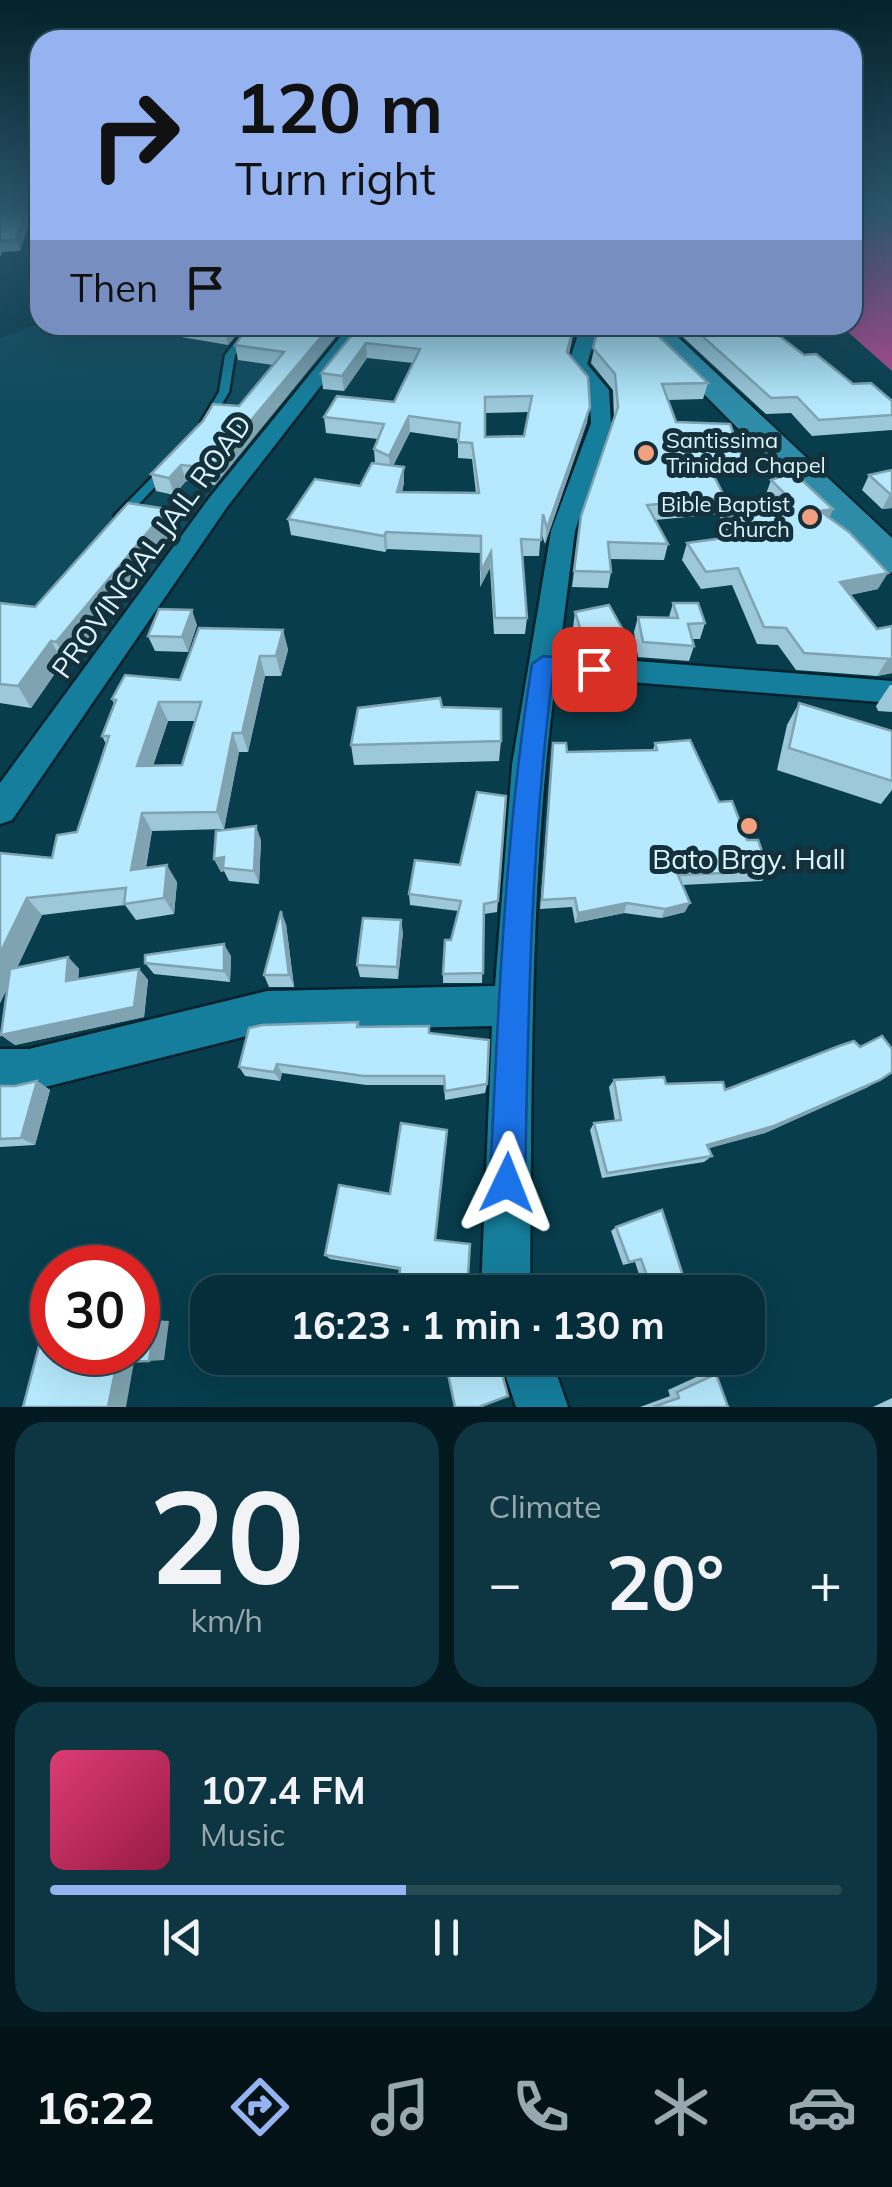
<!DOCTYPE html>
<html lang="en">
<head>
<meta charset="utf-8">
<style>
  :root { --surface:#052e3a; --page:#0e3642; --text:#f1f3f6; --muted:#97a8af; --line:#264a54; --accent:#95b2f1 }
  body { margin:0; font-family:Mulish,sans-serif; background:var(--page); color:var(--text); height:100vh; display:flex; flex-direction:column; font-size:38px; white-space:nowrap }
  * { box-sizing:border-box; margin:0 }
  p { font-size:32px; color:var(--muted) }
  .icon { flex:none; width:55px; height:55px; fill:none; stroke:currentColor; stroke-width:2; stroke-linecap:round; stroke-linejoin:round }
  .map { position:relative; height:1407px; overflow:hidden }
  .panel { display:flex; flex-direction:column; gap:15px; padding:15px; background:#031920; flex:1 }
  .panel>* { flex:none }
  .guide { position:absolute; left:30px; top:30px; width:832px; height:305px; border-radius:30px; box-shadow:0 10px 40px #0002,0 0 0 2px var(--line); background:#95b2f1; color:#111; overflow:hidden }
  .speed { position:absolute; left:30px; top:1245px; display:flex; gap:20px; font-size:50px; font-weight:700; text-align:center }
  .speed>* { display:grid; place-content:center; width:130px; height:130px; border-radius:50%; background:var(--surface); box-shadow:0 10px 40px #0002,0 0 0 2px var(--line); line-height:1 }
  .speed .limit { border:15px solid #d22; background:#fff; color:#111 }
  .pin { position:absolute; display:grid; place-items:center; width:85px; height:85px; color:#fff; margin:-42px; border-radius:20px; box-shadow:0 5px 15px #0006 }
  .me { position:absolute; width:110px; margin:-55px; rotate:2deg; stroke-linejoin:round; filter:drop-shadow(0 0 8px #0008) }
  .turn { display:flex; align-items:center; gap:35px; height:210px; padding:0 40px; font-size:45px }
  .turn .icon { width:130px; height:130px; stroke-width:2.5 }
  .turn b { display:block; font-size:70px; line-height:85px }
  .then { display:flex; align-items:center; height:95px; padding:0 40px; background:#0003; gap:20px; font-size:38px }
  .big { font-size:75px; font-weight:700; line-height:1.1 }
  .panel .card { flex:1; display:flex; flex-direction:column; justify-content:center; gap:15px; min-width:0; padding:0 35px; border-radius:30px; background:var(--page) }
  .panel .dial { align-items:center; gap:0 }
  .dial b { font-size:130px; line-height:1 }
  .song { display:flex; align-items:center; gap:30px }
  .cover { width:120px; height:120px; border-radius:15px; background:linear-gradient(135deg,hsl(340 70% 55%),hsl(340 70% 35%)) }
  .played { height:10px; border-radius:5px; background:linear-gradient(90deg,var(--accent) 45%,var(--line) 45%) }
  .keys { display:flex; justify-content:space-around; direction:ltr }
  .heat { display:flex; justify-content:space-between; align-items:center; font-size:55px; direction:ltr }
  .panel .tiles { flex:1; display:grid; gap:15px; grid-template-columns:1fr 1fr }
  .card:last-child { grid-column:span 2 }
  .trip { position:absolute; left:190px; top:1275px; width:575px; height:100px; border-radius:30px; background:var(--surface); box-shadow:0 10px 40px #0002,0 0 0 2px var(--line); font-weight:700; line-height:100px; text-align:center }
  .tabs { display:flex; height:160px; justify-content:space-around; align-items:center; background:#021217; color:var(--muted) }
  .tabs .icon { width:70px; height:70px }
  .tabs .active { color:var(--accent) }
  .tabs b { font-size:45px; color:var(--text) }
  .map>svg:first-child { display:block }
  .built { fill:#0e4b5d }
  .water { fill:#b5478f }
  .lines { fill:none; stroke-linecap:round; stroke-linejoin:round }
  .lane-casing { stroke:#04222b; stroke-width:5 }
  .street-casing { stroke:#04222b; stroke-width:5 }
  .primary-casing { stroke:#04222b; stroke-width:4 }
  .lane { fill:#157e9c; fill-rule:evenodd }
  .street { fill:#157e9c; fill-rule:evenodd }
  .primary { fill:#2e8ca9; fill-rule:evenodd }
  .wall { fill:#9dc8da; fill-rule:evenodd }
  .shaded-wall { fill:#7fa3b1 }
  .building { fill:#b6e9fd; stroke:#7fa3b1; stroke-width:2.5; fill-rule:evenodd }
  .route { fill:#1a73e8; stroke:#114b97; stroke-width:2.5 }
  .poi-dot { fill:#f2a07e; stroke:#14313b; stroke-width:4 }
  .labels { text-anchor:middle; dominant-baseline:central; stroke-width:10; stroke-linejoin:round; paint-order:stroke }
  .far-poi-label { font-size:22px; fill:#daf3fd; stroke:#14313b; text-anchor:start }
  .street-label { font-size:28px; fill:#daf3fd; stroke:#14313b }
  .poi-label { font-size:28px; fill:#daf3fd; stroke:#14313b }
</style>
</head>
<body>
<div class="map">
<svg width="892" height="1407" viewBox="0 0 892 1407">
  <rect width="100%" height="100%" fill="#073d4d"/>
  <polygon class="built" points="40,323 353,325 102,646 77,668 0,657 0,338"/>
  <polygon class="water" points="853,210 892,210 892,371 840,325 852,325"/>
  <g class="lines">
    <defs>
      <g id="lane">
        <polygon points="249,325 258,325 235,355 229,392 210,424 202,424 201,422 219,392 225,355"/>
        <polygon points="165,467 169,468 169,472 123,521 115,521 115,515 161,468"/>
      </g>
      <g id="street">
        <polygon points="350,325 368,325 227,507 12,820 0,824 0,783 210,497"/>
        <path d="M569 325H587L595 338 587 364 609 390 611 423 575 531 559 655 892 681V703L556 676C529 879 532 1087 530 1292H481L492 1026 267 1031 29 1091H0V1049H29L267 991 495 986 512 765 551 531 591 423 589 391 568 365 577 338Z"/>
        <polygon points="500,1358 551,1358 568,1407 516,1407"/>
      </g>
      <polygon id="primary" points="635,325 665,325 892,538 892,573 878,569"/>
    </defs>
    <use href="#lane" class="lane-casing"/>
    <use href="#street" class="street-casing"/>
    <use href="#primary" class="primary-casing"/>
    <use href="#lane" class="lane"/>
    <use href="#street" class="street"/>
    <use href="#primary" class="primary"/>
  </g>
  <g class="wall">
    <polygon points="0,210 33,210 20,251 2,252 0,257"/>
    <polygon points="161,325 244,325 228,345 164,334"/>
    <polygon points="249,325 345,325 215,485 186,481 174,495 156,491 151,474 239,406 273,365 238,360 235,345"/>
    <path d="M360 325H575L569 354 587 422 545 544 541 532 539 556H522L527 618 525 634H494L490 568 480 587V553L387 549 385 552 291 535 288 519 360 486 375 463 374 449 378 439 326 433 324 417 394 402 413 363 367 358 344 391 323 389 321 373ZM529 412 524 436 485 437V413ZM410 432 458 439V458L472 459 476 493 402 492 404 483V467L393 466Z"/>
    <polygon points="590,325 647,325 708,383 703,399 668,400 676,422 743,460 737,476 714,476 725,498 720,514 655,520 668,544 664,560 609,559 611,572 608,588 572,587 581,516 614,417 613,390 591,363 597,334"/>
    <polygon points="670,325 785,325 782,334 777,334 804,355 853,384 892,401 892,430 812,436 791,413 766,414"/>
    <polygon points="892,470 892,508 882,509 862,490 869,475"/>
    <polygon points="771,480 833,509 829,518 878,589 850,595 877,629 892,626 892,673 877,676 796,670 778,645 757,644 732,585 701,589 682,560 687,543 728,538 718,524 724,507 767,499 765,497"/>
    <polygon points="167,509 174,531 68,663 63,662 31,708 0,703 0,603 35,607"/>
    <polygon points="673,603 705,623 700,639 692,639 694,646 689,661 638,657 634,632 638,617 669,617"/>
    <polygon points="575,612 623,630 619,646 580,652 573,628"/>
    <polygon points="197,625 188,652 155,651 148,636"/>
    <path d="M283 630 288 650 281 676H265L248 752H239L224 829 152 831 146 868 177 882 174 914 136 920 125 905 42 915 17 968 68 957 79 969 78 979 139 969 148 980 144 1017 15 1045 1 1035 8 987 0 1003V853L52 858 77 832 106 744 102 736 114 704 112 699 180 680ZM168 721H195L182 765 153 766Z"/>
    <polygon points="562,665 581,680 578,695 558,695"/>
    <polygon points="890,685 892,685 892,712 878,711 876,706"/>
    <polygon points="799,703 892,731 892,790 881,804 777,770 787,725"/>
    <polygon points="442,707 501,741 499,761 354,765 351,745"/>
    <polygon points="553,743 567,752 653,750 655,743 719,802 769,871 762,881 682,885 685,912 661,918 624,913 575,923 572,907 540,909"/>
    <polygon points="506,796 497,912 484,914 482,983 443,983 443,974 458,911 410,905 409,894 460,865"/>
    <polygon points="261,840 259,884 229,881 224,871 221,872 214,859"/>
    <polygon points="286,924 294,987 269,987 264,975"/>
    <polygon points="403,932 398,979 360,977 357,965"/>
    <polygon points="231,956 230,982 154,974 145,963"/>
    <polygon points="358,1022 360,1027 429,1033 487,1084 485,1093 445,1100 444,1085 366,1085 282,1073 280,1081 245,1076 239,1067"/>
    <polygon points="614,1080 725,1090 868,1087 765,1133 708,1148 712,1156 704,1162 602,1178 590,1130 594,1123 615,1121 609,1087"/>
    <polygon points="37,1081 50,1090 35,1145 0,1147 0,1086 15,1086"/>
    <polygon points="447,1138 435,1240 400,1270 330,1259 325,1255"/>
    <polygon points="616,1227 684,1279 645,1292 635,1262 623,1265 611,1231"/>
    <polygon points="705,1373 716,1374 728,1407 640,1407 670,1396 668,1390"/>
    <polygon points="892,1398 892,1407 873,1407"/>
  </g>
  <g class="shaded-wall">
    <polygon points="26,210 33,210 20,251 16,240"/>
    <polygon points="229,325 244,325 228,345 225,330"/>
    <polygon points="331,325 345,325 215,485 211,468"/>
    <polygon points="763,325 785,325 782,334 759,338"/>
    <polygon points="366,343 367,358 344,391 342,376"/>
    <polygon points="590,407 587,422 545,544 547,528"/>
    <polygon points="409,416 410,432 390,472 389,456"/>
    <polygon points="181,465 186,481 174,495 169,478"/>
    <polygon points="404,467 404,483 398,508 397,492"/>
    <polygon points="890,494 892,494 892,508 882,509"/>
    <polygon points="167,509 174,531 68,663 56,642"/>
    <polygon points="833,509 825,526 820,511"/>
    <polygon points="386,532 387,549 385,552 384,536"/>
    <polygon points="491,552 490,568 480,587 481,571"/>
    <polygon points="888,573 878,589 832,598 840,582"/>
    <polygon points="192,610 197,625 188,652 182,637"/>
    <polygon points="283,630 288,650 281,676 276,656"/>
    <polygon points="623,630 619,646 580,652 583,637"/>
    <polygon points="51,641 63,662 31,708 18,686"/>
    <polygon points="260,656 265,676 248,752 242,733"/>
    <polygon points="892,659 892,673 877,676 887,660"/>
    <polygon points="159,702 168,721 147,784 137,766"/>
    <polygon points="233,733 239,752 224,829 217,812"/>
    <polygon points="142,813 152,831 142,887 131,870"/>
    <polygon points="256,826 261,840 259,884 254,871"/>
    <polygon points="224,857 223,868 224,871 221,872 214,859"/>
    <polygon points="167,865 177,882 174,914 164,898"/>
    <polygon points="27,898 42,915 0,1003 0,953"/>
    <polygon points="627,903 624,913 575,923 578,913"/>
    <polygon points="690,903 685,912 661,918 665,909"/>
    <polygon points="281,911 286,924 294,987 289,975"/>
    <polygon points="401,920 403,932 398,979 397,967"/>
    <polygon points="224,944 231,956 230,982 224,971"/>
    <polygon points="68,957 79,969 77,992 66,981"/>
    <polygon points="139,969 148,980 144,1017 15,1045 1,1035"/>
    <polygon points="277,1064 282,1073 280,1081 274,1072"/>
    <polygon points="880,1080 868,1087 765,1133 699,1151 707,1145"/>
    <polygon points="37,1081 50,1090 35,1145 21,1138"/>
    <polygon points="138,1305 145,1306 142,1323 138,1322"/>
    <polygon points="155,1320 169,1321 164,1360 149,1361"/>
    <polygon points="117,1362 134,1362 126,1407 108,1407"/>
  </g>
  <g class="building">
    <polygon points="0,210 26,210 16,240 0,241"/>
    <polygon points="193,325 229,325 225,330"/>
    <polygon points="249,325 331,325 211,468 181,465 169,478 151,474 203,421 213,404 239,406 284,352 235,345"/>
    <path d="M360 325H574L567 352 588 377 590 407 547 528 543 514 541 540 521 539 527 618H495L491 552 481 571V536L386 532 384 536 288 519 315 479 360 486 372 463 404 467 397 492 479 493 472 443 458 442 460 423 409 416 389 456 374 449 384 424 324 417 337 396 394 402 420 349 366 343 342 376 321 373ZM532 396 524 436 485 437V397Z"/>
    <polygon points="599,325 647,325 708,383 662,384 676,422 730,424 743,460 706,460 725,498 647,505 668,544 608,542 611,572 574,571 581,516 618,407 615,374 593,348"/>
    <polygon points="690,325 765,325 804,355 816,354 853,384 871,383 892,401 892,415 819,420 797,397 771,398"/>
    <polygon points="892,470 892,494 890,494 869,475"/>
    <polygon points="793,472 833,509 820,511 849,532 888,573 840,582 877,629 892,626 892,659 804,653 786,628 764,627 738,568 706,572 687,543 745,535 724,507 786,495 771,480"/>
    <polygon points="128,503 167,509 56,642 51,641 18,686 0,684 0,603 35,607"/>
    <polygon points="673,603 698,603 705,623 688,624 694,646 643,642 638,617 678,618"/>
    <polygon points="609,605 623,630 583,637 575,612"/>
    <polygon points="159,609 192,610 182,637 148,636"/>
    <path d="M199 628 283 630 276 656H260L242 733H233L217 812 142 813 131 870 167 865 164 898 124 904 126 888 27 898 0 953V853L52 858 57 835 77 832 109 736H102L116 700 112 699 125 675 180 680ZM159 702H201L182 765 137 766Z"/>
    <polygon points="562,665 580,666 581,680 560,679"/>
    <polygon points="440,698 442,707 501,709 501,741 351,745 358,708"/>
    <polygon points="799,703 892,731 892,781 789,748"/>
    <polygon points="690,740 719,802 732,801 747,840 758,840 769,871 678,875 690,903 665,909 627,903 578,913 575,898 542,900 553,743 566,743 567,752 657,750 655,743"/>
    <polygon points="477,792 506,796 498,901 484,904 483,973 443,974 445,940 451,940 461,901 409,894 415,860 460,865"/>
    <polygon points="256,826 254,871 223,868 224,857 214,859 216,831"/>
    <polygon points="281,911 289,975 264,975"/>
    <polygon points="363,918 401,920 397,967 357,965"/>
    <polygon points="224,944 224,971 145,963 145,955"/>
    <polygon points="68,957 66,981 139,969 134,1007 1,1035 10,969"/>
    <polygon points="358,1022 357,1027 429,1026 429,1033 489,1040 487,1084 445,1091 444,1076 364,1076 277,1064 274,1072 239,1067 249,1028 262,1025"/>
    <polygon points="882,1036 892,1049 892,1072 880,1080 774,1126 707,1145 712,1156 607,1173 594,1123 621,1120 614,1080 664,1077 666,1084 723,1082 725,1090 839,1046 854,1041 860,1047"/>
    <polygon points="37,1081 21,1138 0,1139 0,1086 15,1086"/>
    <polygon points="401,1123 447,1130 435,1240 470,1244 467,1292 398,1292 400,1268 325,1255 339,1185 390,1194"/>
    <polygon points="662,1210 684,1279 652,1290 641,1259 629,1262 616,1227"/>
    <polygon points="50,1304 52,1304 52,1352 138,1352 138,1321 155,1320 149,1361 117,1362 108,1407 23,1407"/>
    <polygon points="451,1358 498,1358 508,1396 479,1407 455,1407 445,1360"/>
    <polygon points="716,1374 728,1407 653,1407 679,1398 677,1392"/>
  </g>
  <linearGradient id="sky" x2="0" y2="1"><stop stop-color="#04222a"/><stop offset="0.52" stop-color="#2b576d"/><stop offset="1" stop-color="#2b576d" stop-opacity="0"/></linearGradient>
  <rect width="892" height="407" fill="url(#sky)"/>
  <path class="route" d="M543 656 594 661 604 669 594 677 553 673C531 842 528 1013 525 1183L519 1195 507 1200 495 1195 490 1183C498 1009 505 835 532 664Z"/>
  <g class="poi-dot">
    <circle cx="646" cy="453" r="10"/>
    <circle cx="810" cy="517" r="10"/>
    <circle cx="749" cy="826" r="10"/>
  </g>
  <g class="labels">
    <g class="far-poi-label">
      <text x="666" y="440">Santissima<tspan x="666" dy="25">Trinidad Chapel</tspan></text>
      <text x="790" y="504" text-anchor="end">Bible Baptist<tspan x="790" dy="25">Church</tspan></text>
    </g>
    <g class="street-label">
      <text transform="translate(151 546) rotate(-54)">PROVINCIAL JAIL ROAD</text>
    </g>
    <g class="poi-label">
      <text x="749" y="858">Bato Brgy. Hall</text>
    </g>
  </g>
</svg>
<div class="speed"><div class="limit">30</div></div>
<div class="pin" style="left:594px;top:669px;background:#d93025"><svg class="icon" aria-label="arrive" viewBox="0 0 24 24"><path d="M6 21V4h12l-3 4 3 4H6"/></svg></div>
<svg class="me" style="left:507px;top:1183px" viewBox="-20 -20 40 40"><path d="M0-17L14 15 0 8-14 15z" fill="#1a73e8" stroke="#fff" stroke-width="4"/></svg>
<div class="trip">16:23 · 1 min · 130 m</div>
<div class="guide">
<div class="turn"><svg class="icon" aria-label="right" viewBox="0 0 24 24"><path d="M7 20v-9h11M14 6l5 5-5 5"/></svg><div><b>120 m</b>Turn right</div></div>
<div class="then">Then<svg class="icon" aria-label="arrive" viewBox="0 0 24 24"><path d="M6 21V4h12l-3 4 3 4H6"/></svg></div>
</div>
</div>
<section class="panel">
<div class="tiles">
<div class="card dial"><b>20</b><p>km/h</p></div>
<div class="card"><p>Climate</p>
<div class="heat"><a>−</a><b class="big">20°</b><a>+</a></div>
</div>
<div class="card">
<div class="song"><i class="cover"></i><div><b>107.4 FM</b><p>Music</p></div></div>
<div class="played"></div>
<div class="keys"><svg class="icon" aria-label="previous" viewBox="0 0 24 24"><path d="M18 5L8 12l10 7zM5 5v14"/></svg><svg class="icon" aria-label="pause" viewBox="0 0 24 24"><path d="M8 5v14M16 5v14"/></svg><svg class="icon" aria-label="next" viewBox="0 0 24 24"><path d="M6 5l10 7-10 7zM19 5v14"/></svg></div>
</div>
</div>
</section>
<nav class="tabs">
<b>16:22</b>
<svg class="icon active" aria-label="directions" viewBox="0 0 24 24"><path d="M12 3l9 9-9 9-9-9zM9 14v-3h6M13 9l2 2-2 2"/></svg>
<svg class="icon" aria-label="music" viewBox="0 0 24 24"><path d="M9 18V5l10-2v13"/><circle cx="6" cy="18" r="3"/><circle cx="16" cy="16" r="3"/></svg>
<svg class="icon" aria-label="phone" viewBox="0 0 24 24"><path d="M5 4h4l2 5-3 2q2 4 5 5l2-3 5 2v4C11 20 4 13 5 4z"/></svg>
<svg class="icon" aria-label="climate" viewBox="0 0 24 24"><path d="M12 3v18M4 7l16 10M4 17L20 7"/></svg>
<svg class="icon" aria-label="car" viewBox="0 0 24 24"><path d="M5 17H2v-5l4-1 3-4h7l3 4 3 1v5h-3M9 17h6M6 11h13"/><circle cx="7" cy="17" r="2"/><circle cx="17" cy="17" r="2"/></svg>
</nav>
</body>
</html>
